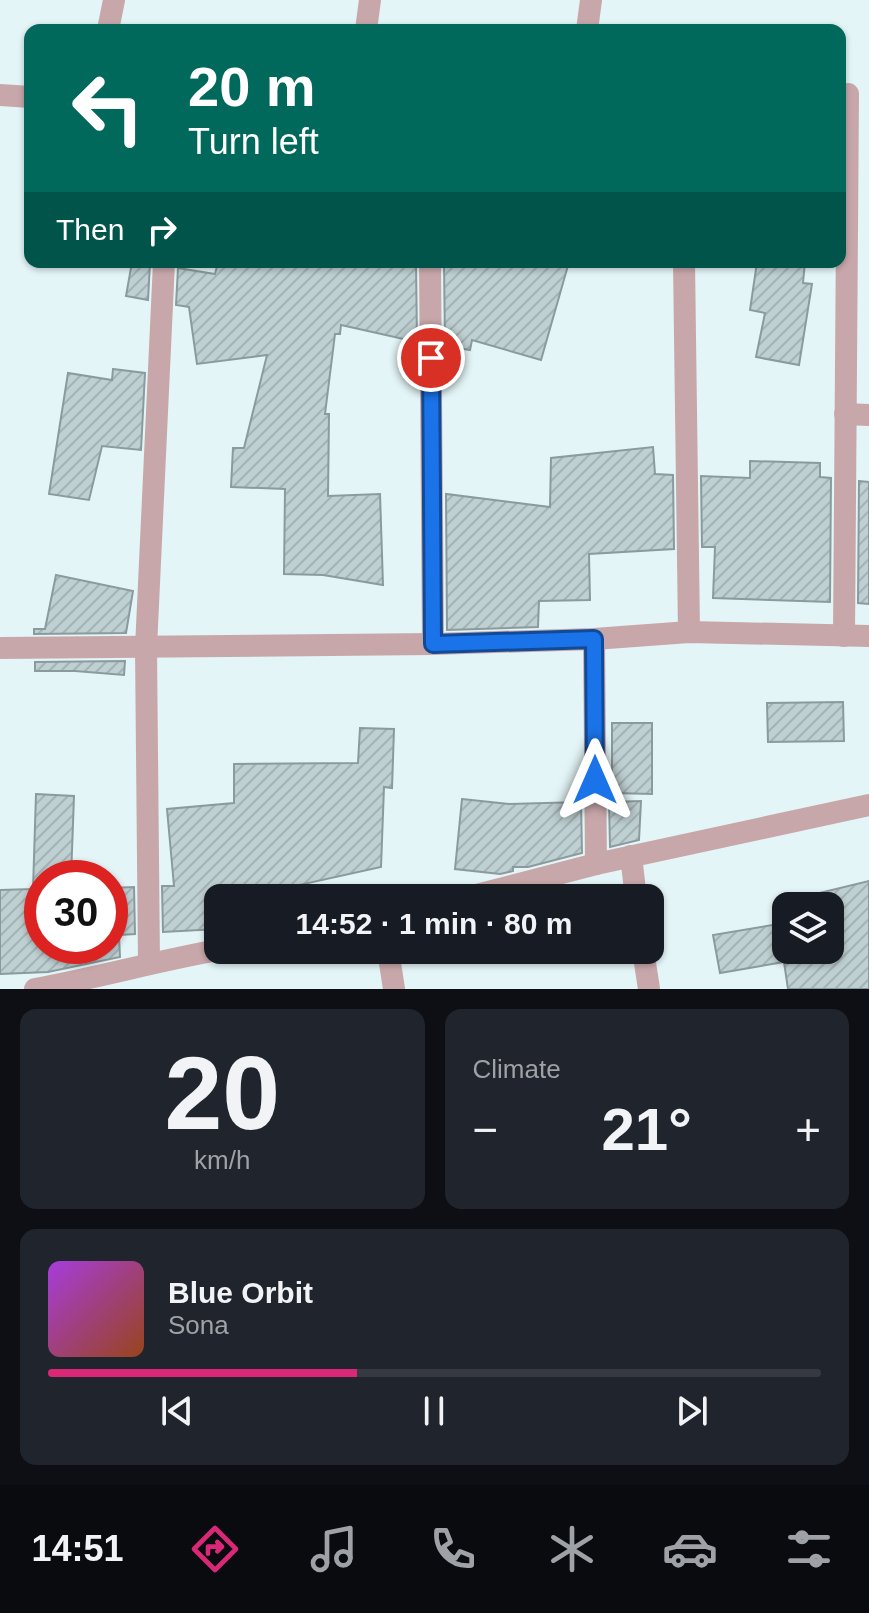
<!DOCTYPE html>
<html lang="en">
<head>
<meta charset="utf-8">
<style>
  :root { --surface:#171b24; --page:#20242c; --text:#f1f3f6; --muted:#9ea1a6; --line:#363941; --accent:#db2777 }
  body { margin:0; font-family:Helvetica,sans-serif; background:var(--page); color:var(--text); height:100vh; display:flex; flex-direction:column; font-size:30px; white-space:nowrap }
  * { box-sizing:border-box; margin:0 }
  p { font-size:26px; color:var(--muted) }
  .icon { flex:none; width:44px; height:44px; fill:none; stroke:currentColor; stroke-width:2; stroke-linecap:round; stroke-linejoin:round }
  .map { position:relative; height:989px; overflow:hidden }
  .sheet { display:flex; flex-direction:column; gap:20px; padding:20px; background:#0d0f14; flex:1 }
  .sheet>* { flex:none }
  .guide { position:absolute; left:24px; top:24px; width:822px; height:244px; border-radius:16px; box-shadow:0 2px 6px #0004; background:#00695c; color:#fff; overflow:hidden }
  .buttons { position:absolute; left:772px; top:892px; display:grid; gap:16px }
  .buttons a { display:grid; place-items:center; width:72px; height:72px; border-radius:16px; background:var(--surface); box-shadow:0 2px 6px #0004; font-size:40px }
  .speed { position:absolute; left:24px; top:860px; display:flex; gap:16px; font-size:40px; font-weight:700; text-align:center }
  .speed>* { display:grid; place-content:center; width:104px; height:104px; border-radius:50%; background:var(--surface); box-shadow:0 2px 6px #0004; line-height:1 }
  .speed .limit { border:12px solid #d22; background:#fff; color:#111 }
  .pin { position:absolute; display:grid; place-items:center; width:68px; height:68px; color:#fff; margin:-34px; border:4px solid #fff; border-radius:50%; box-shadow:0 2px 8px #0007 }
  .me { position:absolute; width:88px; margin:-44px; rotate:0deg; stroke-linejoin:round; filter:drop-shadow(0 0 6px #0008) }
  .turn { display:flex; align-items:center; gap:28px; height:168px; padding:0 32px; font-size:36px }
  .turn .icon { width:104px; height:104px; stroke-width:2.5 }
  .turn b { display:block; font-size:56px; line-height:68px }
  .then { display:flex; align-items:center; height:76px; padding:0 32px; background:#0003; gap:16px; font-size:30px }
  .big { font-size:60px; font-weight:600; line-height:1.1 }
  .sheet .tile { flex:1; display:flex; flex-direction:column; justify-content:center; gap:12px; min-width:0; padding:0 28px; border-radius:16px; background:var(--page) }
  .sheet .dial { align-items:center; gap:0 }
  .dial b { font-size:104px; line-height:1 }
  .song { display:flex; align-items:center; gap:24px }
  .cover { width:96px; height:96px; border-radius:12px; background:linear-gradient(135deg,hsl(280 70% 55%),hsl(20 70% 35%)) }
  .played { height:8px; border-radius:4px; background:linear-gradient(90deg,var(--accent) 40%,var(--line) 40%) }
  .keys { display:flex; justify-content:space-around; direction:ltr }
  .heat { display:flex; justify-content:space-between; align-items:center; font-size:44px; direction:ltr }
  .sheet .tiles { flex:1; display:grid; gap:20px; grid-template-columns:1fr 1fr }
  .tile:last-child { grid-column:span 2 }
  .trip { position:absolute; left:204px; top:884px; width:460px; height:80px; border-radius:16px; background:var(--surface); box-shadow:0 2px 6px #0004; font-weight:600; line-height:80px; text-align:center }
  .tab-bar { display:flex; height:128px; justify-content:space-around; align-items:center; background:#090b0e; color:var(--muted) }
  .tab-bar .icon { width:56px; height:56px }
  .tab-bar .on { color:var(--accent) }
  .tab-bar b { font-size:36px; color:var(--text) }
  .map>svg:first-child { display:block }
  .building { fill:url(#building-hatch); stroke:#8b9b9d; stroke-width:2; fill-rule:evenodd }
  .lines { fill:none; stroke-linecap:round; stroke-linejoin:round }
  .minor { stroke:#c8a7aa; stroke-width:22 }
  .tertiary { stroke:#c8a7aa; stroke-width:22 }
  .route-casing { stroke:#114b97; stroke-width:20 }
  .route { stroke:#1a73e8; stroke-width:14 }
</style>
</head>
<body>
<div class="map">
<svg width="869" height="989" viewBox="0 0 869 989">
  <defs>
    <pattern id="building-hatch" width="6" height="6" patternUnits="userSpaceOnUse" patternTransform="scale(2)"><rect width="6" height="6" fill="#bfd0d2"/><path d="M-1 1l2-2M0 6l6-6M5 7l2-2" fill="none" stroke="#a4b3b5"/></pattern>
  </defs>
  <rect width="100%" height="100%" fill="#e4f5f7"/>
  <g class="building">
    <polygon points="132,262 150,263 148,300 126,296"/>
    <polygon points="218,262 416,262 417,342 341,325 340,334 335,334 325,414 329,414 328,496 380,494 383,585 323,575 284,574 285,489 231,487 233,448 244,448 267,355 197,364 189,307 176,305 178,268 215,274"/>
    <polygon points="444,262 569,262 541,360 472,340 470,350 445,346"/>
    <polygon points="757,262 805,262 803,283 812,284 799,365 756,357 765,313 750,310"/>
    <polygon points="113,369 145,373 141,450 102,446 89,500 49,494 68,373 112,380"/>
    <polygon points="653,447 655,474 673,475 674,549 589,554 590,600 539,601 538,627 447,630 446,494 550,507 551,458"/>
    <polygon points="750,461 820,463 820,477 831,478 830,602 713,598 715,547 702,547 701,476 750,478"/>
    <polygon points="859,481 869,482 869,604 858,603"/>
    <polygon points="56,575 133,591 126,633 34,634 34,629 45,629"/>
    <polygon points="125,661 124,675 75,671 35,671 35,662"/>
    <polygon points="843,702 844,741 768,742 767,703"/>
    <polygon points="612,723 652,723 652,794 612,793"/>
    <polygon points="360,728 394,729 392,788 384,787 381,867 240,898 218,898 218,929 163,932 162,886 174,886 167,809 234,803 234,764 358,763"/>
    <polygon points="36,794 74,796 71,878 42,878 42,946 110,946 110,888 134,887 135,934 119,935 120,957 48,972 0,974 0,890 33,889"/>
    <polygon points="462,799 509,804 581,802 582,853 528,867 513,867 513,871 500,874 455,869"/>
    <polygon points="641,801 639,840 610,847 609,802"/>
    <path d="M869 881V989H788L784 962 720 973 713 935 779 924 774 904ZM786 906H830V950H786Z"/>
  </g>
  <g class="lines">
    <g class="minor">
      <polyline points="108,30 114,0"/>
      <polyline points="366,30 370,0"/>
      <polyline points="587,30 591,0"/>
      <polyline points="0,95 30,97"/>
      <polyline points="430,262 433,644"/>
      <polyline points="684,262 689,632"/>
      <polyline points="845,414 869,415"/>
      <polyline points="844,636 848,94"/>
      <polyline points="594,639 596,864"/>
      <polyline points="0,648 433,644 594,639 689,632 869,636"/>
      <polyline points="631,856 636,898"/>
      <polyline points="388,950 394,989"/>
      <polyline points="643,950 649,989"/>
      <polyline points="149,963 146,648 164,262"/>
    </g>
    <g class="tertiary">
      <polyline points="465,898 596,864 869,805"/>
      <path d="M35 989C97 978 156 961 218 950"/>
    </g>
  </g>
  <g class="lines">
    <defs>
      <polyline id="route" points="431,358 433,644 594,639 595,780"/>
    </defs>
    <use href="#route" class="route-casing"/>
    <use href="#route" class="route"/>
  </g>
</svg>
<div class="buttons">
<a><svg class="icon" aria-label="layers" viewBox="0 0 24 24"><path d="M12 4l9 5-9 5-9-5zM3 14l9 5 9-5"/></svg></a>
</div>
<div class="speed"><div class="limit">30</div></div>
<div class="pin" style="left:431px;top:358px;background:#d93025"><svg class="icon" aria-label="arrive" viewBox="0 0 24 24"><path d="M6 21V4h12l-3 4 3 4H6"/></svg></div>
<svg class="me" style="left:595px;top:780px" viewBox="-20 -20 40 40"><path d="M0-17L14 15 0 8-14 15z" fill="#1a73e8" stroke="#fff" stroke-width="4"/></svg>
<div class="trip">14:52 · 1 min · 80 m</div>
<div class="guide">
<div class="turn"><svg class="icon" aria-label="left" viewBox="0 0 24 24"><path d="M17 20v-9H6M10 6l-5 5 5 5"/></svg><div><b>20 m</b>Turn left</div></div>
<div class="then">Then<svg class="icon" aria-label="right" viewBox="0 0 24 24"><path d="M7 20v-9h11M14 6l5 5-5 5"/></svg></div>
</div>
</div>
<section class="sheet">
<div class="tiles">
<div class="tile dial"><b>20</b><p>km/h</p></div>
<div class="tile"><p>Climate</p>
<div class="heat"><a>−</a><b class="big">21°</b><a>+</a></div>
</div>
<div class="tile">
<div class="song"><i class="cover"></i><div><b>Blue Orbit</b><p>Sona</p></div></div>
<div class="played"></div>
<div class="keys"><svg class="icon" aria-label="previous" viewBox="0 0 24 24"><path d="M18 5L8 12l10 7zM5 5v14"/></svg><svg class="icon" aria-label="pause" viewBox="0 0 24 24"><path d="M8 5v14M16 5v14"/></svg><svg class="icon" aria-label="next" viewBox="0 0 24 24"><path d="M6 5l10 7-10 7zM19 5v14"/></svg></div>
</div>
</div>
</section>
<nav class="tab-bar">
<b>14:51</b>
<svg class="icon on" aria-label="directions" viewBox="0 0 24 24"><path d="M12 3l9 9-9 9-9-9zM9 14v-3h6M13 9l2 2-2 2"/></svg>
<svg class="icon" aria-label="music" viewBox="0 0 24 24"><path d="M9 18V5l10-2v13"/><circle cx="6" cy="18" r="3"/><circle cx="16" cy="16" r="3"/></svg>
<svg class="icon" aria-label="phone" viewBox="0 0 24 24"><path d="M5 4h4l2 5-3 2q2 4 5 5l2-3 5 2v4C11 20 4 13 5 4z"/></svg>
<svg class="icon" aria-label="climate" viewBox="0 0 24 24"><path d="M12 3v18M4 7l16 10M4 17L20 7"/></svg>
<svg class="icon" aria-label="car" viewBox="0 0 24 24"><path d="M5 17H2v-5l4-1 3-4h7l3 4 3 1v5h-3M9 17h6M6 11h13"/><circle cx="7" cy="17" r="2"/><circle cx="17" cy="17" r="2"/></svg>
<svg class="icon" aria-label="filters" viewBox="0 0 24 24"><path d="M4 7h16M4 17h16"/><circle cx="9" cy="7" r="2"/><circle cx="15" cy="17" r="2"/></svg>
</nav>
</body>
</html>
